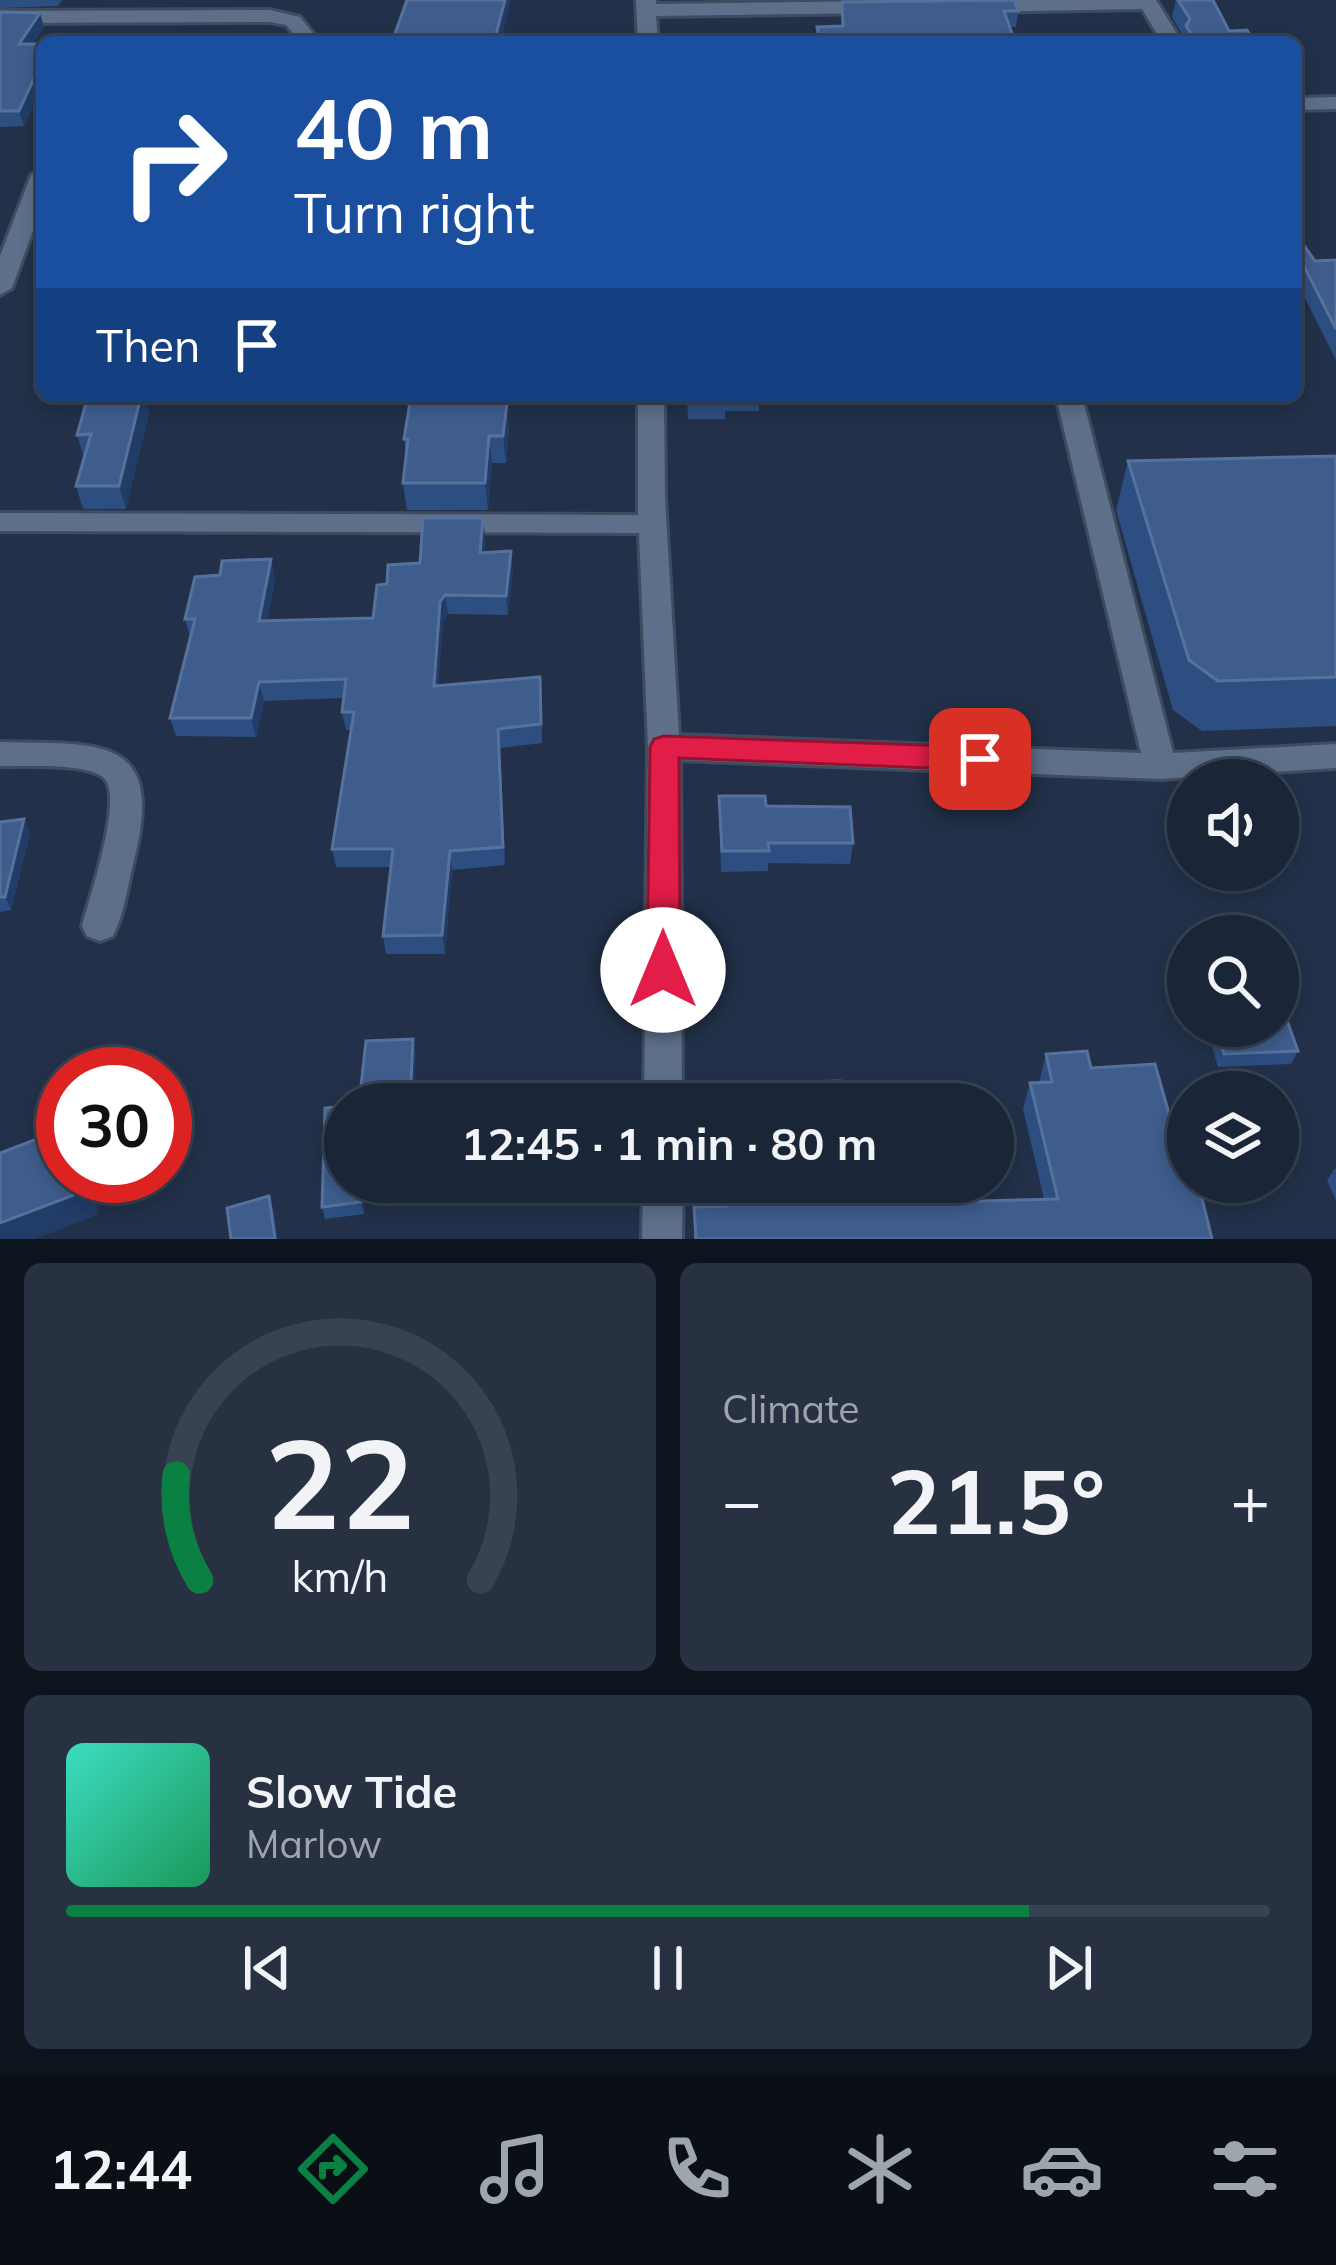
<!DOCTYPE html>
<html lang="en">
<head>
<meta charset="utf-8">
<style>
  :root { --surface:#1a2537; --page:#273142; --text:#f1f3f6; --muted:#9fa5ad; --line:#384252; --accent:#0b8043 }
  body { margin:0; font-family:Mulish,sans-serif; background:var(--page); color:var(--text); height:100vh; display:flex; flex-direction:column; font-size:45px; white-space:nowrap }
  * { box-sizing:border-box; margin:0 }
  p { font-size:39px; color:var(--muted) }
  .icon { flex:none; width:66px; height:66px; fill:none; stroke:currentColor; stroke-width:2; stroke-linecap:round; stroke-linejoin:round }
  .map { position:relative; height:1239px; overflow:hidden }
  .details { display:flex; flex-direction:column; gap:24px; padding:24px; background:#0e141e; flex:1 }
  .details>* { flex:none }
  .hud { position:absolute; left:36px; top:36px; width:1266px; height:366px; border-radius:18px; box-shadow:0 6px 18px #0003,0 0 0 3px var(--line); background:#1a4fa0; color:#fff; overflow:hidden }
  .buttons { position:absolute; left:1167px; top:759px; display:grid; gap:24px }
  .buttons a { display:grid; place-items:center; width:132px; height:132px; border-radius:50%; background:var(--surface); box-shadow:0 6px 18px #0003,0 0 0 3px var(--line); font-size:60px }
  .speed { position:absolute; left:36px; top:1047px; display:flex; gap:24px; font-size:60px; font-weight:700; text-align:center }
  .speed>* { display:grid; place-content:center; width:156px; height:156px; border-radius:50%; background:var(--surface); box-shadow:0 6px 18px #0003,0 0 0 3px var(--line); line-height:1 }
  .speed .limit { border:18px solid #d22; background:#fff; color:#111 }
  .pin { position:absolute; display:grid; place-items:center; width:102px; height:102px; color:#fff; margin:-51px; border-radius:24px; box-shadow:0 6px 18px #0006 }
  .me { position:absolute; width:132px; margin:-66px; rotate:0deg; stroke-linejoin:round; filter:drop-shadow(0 0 9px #0008) }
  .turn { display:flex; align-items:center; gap:42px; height:252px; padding:0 60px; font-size:54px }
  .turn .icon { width:156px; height:156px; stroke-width:2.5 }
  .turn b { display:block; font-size:84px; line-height:102px }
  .then { display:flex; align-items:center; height:114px; padding:0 60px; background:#0003; gap:24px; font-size:45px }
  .big { font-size:90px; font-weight:700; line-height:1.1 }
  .details .widget { flex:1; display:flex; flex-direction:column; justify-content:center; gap:18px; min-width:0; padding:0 42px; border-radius:18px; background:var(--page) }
  .details .dial { align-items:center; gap:0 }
  .dial svg { height:312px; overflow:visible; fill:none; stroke:var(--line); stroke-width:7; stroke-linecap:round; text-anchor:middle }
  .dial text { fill:var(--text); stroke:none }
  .song { display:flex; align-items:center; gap:36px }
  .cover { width:144px; height:144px; border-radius:18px; background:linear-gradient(135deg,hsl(170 70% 55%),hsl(150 70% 35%)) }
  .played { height:12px; border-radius:6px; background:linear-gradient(90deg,var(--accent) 80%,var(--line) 80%) }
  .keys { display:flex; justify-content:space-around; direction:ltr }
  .heat { display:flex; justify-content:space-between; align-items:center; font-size:66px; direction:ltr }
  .details .tiles { flex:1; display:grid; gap:24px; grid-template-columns:1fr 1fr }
  .widget:last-child { grid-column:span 2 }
  .trip { position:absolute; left:324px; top:1083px; width:690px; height:120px; border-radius:60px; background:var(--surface); box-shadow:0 6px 18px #0003,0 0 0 3px var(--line); font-weight:700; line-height:120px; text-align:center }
  .menu { display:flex; height:192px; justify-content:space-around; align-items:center; background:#0a0f16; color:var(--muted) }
  .menu .icon { width:84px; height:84px }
  .menu .selected { color:var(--accent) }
  .menu b { font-size:54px; color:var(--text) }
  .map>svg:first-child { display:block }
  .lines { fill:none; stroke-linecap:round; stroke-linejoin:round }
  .street-casing { stroke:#3f4c5f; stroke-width:6 }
  .street { fill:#5e6f8a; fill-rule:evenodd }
  .wall { fill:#2d4e81 }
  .shaded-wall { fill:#213c66 }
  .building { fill:#3e5d8d; stroke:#56719c; stroke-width:3 }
  .route { fill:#e11d48; stroke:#92132f; stroke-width:3 }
</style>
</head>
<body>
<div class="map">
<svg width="1336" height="1239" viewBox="0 0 1336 1239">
  <rect width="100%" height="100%" fill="#223149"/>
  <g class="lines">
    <defs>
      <g id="street">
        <polygon points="636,0 656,0 656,4 881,1 891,7 881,13 656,16 658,42 638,42"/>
        <polygon points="1156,0 1182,42 1162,42 1142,9 977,12 967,6 977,0"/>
        <polygon points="270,10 300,17 320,42 300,42 286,25 270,22 0,23 0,11"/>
        <polygon points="1336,97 1336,109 1296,110 1296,98"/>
        <polygon points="42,168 42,206 12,288 0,295 0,256 31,175"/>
        <polygon points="638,396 664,396 665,498 679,735 1141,753 1056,396 1082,396 1173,753 1336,744 1336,768 1160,779 680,760 682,1104 644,1104 648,747 639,533 0,531 0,513 638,515"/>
        <path d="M0 742C95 745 165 732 135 856 128 883 125 912 113 936L100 941 87 936 82 926C89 899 124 797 104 778 86 762 24 767 0 766Z"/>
        <polygon points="643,1182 683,1182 682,1239 642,1239"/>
      </g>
    </defs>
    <use href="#street" class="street-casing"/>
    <use href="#street" class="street"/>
  </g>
  <g class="wall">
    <polygon points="0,0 62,0 58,6 0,8"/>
    <polygon points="1176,0 1213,0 1229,31 1254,42 1183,42 1184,37 1172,17"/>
    <polygon points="842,2 1018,11 1016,27 1010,27 1015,42 816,42 817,27 842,26"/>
    <polygon points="0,12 44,27 33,44 42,44 42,85 24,126 0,127"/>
    <polygon points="1296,234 1315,261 1336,260 1336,360 1298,284 1296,284"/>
    <polygon points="411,396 489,396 488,403 509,429 506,463 492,463 488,510 407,510 403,483 406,456 404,439"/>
    <polygon points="687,396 847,396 759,402 759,411 725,411 725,419 688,419"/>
    <polygon points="149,413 126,509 83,509 76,486 84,458 77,435"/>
    <polygon points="1336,456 1336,726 1202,731 1173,710 1116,510 1128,461"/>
    <polygon points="485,537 484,553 513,570 508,615 448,614 443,621 438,686 542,696 542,743 500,748 505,865 452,870 445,954 386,954 383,936 391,867 336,867 332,849 351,730 346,730 342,712 344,698 264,701 256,737 176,736 170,718 190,637 185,619 220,575 275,578 267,621 373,618 387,584 420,563"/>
    <polygon points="719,796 766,806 853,843 850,864 768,863 768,871 721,872"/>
    <polygon points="24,819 30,833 11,910 0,912 0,822"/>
    <polygon points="1206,1026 1278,1026 1298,1051 1291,1064 1218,1067"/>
    <polygon points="1046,1054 1091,1068 1171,1121 1212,1239 694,1239 694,1207 724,1206 723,1182 900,1182 903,1203 1044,1199 1023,1109 1030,1083 1039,1083"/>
    <polygon points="1334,1169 1336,1169 1336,1200 1327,1181"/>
    <polygon points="345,1182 364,1182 364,1214 325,1219 322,1207"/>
  </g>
  <g class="shaded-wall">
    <polygon points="505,0 511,0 501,42 494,42"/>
    <polygon points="40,13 44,27 24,59 19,44"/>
    <polygon points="42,61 42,85 24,126 19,111"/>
    <polygon points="141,396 144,396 149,413 126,509 119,486"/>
    <polygon points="507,403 509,429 506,463 503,436"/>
    <polygon points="489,436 492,463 488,510 485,483"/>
    <polygon points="483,518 485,537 482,572 480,553"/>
    <polygon points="511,551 513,570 508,615 506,596"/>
    <polygon points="271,559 275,578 263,640 259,621"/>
    <polygon points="445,595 448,614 443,621 437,705 434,686 440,602"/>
    <polygon points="259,682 264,701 256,737 251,718"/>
    <polygon points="24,819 30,833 11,910 5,897"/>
    <polygon points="450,851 452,870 445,954 442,935"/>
    <polygon points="413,1039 416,1052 413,1104 410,1104"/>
    <polygon points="84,1176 90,1176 99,1214 35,1239 0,1239 0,1223"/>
    <polygon points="361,1182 364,1182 364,1214 361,1202"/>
    <polygon points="269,1196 274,1209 278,1239 275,1239"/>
  </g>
  <g class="building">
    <polygon points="407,0 505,0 494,42 392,42"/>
    <polygon points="1014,0 1018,11 1004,11 1015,42 820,42 817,27 843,26 842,2"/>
    <polygon points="1178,0 1213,0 1229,31 1247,30 1254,42 1197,42 1186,26 1190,19"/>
    <polygon points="0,12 40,13 19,44 42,44 42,61 19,111 0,111"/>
    <polygon points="664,39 704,42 664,42"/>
    <polygon points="1296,234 1315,261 1336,260 1336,329 1304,266 1296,266"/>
    <polygon points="88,396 141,396 119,486 76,486 91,434 77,435"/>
    <polygon points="411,396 482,396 481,403 507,403 503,436 489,436 485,483 403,483 408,439 404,439"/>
    <polygon points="1336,456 1336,677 1218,681 1189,660 1128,461"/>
    <polygon points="423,518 483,518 480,553 511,551 506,596 445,595 440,602 434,686 540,677 541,724 498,729 503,847 450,851 442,935 383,936 393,849 332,849 354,712 342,712 346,679 259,682 251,718 170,718 195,619 185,619 195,577 220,575 222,561 271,559 259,621 373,618 377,585 387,584 388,565 420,563"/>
    <polygon points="719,796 765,796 766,806 850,807 853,843 768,843 769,851 722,851"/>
    <polygon points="24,819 5,897 0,897 0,822"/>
    <polygon points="1278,1009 1283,1009 1298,1051 1224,1054 1215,1026 1278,1026"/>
    <polygon points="413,1039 410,1104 359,1104 366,1041"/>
    <polygon points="1087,1051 1091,1068 1155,1064 1171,1121 1179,1120 1188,1149 1188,1182 1198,1182 1212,1239 696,1239 694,1207 727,1206 725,1182 900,1182 903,1203 1058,1199 1030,1083 1052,1082 1046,1054"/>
    <polygon points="840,1081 843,1104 722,1104 721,1084"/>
    <polygon points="345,1106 345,1182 361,1182 361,1202 322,1207 325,1108"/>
    <polygon points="63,1129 63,1176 84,1176 87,1190 0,1223 0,1153"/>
    <polygon points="269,1196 275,1239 231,1239 227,1208"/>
  </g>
  <polygon class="route" points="664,736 980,747 990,751 994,759 990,767 980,770 679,758 680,970 675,980 663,984 652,980 647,970 650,747 654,739"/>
</svg>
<div class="buttons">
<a><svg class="icon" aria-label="sound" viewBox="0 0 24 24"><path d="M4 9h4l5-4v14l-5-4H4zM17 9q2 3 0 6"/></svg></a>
<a><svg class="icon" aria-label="search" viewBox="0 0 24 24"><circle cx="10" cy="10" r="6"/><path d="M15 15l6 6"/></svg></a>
<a><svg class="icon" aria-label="layers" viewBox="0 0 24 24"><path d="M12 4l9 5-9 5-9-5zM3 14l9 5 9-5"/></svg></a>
</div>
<div class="speed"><div class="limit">30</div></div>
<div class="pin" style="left:980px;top:759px;background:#d93025"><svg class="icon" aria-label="arrive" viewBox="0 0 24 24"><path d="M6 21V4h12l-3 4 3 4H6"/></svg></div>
<svg class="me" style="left:663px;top:970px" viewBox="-20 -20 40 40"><circle r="19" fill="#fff"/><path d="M0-13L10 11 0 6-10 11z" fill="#e11d48"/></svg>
<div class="trip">12:45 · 1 min · 80 m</div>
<div class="hud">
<div class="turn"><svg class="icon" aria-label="right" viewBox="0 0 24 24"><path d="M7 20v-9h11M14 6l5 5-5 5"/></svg><div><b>40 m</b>Turn right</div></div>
<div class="then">Then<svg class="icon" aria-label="arrive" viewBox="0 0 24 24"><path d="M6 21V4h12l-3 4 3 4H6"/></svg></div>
</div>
</div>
<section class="details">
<div class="tiles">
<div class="widget dial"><svg viewBox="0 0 100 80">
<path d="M14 69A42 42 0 1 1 86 69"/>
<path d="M14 69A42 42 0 0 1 8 42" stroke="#0b8043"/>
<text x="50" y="56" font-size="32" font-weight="700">22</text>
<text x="50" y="72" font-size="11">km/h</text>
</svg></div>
<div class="widget"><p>Climate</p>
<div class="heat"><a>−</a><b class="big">21.5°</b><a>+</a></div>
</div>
<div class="widget">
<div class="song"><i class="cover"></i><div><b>Slow Tide</b><p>Marlow</p></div></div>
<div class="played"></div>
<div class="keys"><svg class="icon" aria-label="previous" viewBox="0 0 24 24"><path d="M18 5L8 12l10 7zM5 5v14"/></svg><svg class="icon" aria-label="pause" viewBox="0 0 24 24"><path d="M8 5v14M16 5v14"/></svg><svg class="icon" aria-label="next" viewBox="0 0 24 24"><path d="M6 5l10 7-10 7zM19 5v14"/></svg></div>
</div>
</div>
</section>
<nav class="menu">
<b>12:44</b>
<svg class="icon selected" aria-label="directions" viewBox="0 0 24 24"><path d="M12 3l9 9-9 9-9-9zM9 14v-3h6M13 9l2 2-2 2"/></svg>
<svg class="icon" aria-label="music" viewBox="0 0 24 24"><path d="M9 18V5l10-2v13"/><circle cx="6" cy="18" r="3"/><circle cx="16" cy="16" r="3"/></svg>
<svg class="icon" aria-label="phone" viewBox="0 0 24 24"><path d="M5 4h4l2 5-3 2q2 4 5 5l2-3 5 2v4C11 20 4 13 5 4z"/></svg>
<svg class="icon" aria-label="climate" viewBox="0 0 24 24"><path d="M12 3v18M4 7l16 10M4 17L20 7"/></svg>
<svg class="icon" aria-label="car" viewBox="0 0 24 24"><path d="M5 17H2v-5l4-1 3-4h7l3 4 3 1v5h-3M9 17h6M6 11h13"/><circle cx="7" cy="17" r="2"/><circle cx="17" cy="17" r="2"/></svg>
<svg class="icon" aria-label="filters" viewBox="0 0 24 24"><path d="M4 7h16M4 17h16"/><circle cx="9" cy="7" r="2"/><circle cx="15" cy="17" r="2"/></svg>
</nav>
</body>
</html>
